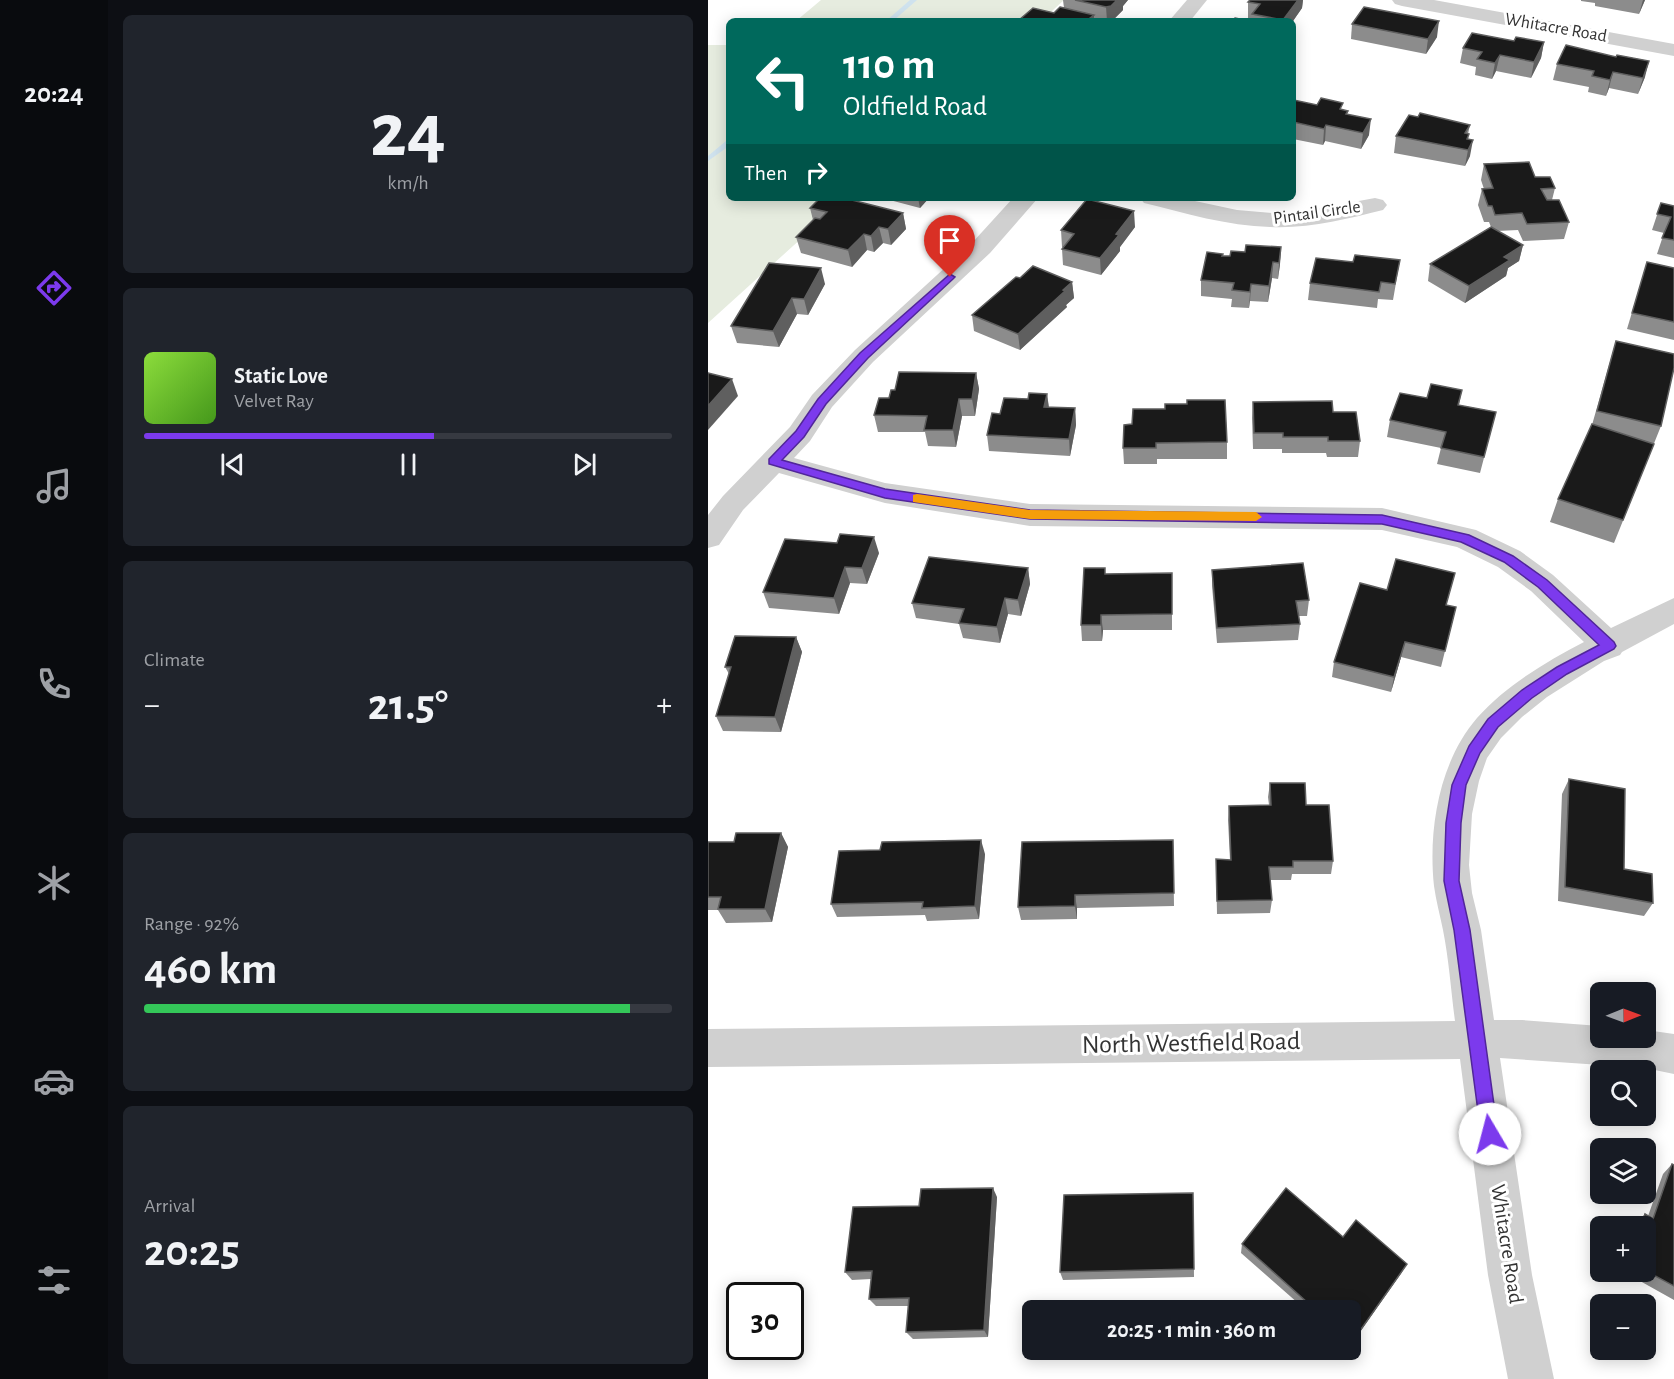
<!DOCTYPE html>
<html lang="en">
<head>
<meta charset="utf-8">
<style>
  :root { --surface:#171b24; --page:#20242c; --text:#f1f3f6; --muted:#9ea1a6; --line:#363941; --accent:#7c3aed }
  body { margin:0; font-family:"Alegreya Sans",sans-serif; background:var(--page); color:var(--text); height:100vh; display:flex; flex-direction:column; font-size:22px; white-space:nowrap }
  * { box-sizing:border-box; margin:0 }
  p { font-size:20px; color:var(--muted) }
  .icon { flex:none; width:33px; height:33px; fill:none; stroke:currentColor; stroke-width:2; stroke-linecap:round; stroke-linejoin:round }
  .map { position:relative; flex:1; overflow:hidden }
  .drawer { display:flex; flex-direction:column; gap:15px; padding:15px; background:#0d0f14; width:600px }
  .drawer>* { flex:none }
  .hud { position:absolute; left:18px; top:18px; width:570px; height:183px; border-radius:9px; box-shadow:0 3px 15px #0003; background:#00695c; color:#fff; overflow:hidden }
  .needle { width:39px; rotate:89deg }
  .fabs { position:absolute; left:882px; top:982px; display:grid; gap:12px }
  .fabs a { display:grid; place-items:center; width:66px; height:66px; border-radius:9px; background:var(--surface); box-shadow:0 3px 15px #0003; font-size:30px }
  .speed { position:absolute; left:18px; top:1282px; display:flex; gap:12px; font-size:30px; font-weight:700; text-align:center }
  .speed>* { display:grid; place-content:center; width:78px; height:78px; border-radius:50%; background:var(--surface); box-shadow:0 3px 15px #0003; line-height:1 }
  .speed .limit { border:3px solid #111; border-radius:9px; background:#fff; color:#111 }
  .pin { position:absolute; display:grid; place-items:center; width:51px; height:51px; color:#fff; margin:-62px -26px; border-radius:50% 50% 50% 0; rotate:-45deg; box-shadow:0 0 6px #0007 }
  .pin .icon { rotate:45deg }
  .me { position:absolute; width:66px; margin:-33px; rotate:352deg; stroke-linejoin:round; filter:drop-shadow(0 0 4px #0008) }
  .turn { display:flex; align-items:center; gap:21px; height:126px; padding:0 18px; font-size:27px }
  .turn .icon { width:78px; height:78px; stroke-width:2.5 }
  .turn b { display:block; font-size:42px; line-height:51px }
  .then { display:flex; align-items:center; height:57px; padding:0 18px; background:#0003; gap:12px; font-size:22px }
  .big { font-size:45px; font-weight:700; line-height:1.1 }
  .drawer .tile { flex:1; display:flex; flex-direction:column; justify-content:center; gap:9px; min-width:0; padding:0 21px; border-radius:9px; background:var(--page) }
  .drawer .dial { align-items:center; gap:0 }
  .dial b { font-size:78px; line-height:1 }
  .song { display:flex; align-items:center; gap:18px }
  .cover { width:72px; height:72px; border-radius:9px; background:linear-gradient(135deg,hsl(90 70% 55%),hsl(100 70% 35%)) }
  .played { height:6px; border-radius:3px; background:linear-gradient(90deg,var(--accent) 55%,var(--line) 55%) }
  .keys { display:flex; justify-content:space-around; direction:ltr }
  .heat { display:flex; justify-content:space-between; align-items:center; font-size:33px; direction:ltr }
  .charge { height:9px; border-radius:4px; background:linear-gradient(90deg,#34c759 92%,var(--line) 0) }
  .trip { position:absolute; left:314px; top:1300px; width:339px; height:60px; border-radius:9px; background:var(--surface); box-shadow:0 3px 15px #0003; font-weight:700; line-height:60px; text-align:center }
  main { display:flex; flex:1; min-height:0 }
  .tabs { display:flex; flex-direction:column; width:108px; justify-content:space-around; align-items:center; background:#090b0e; color:var(--muted) }
  .tabs .icon { width:42px; height:42px }
  .tabs .selected { color:var(--accent) }
  .tabs b { font-size:27px; color:var(--text) }
  .map>svg:first-child { display:block }
  .green { fill:#e6ecdf }
  .lines { fill:none; stroke-linecap:round; stroke-linejoin:round }
  .stream { fill:#cfe2ee; fill-rule:evenodd }
  .street { fill:#d0d0d0; fill-rule:evenodd }
  .wall { fill:#8c8c8c }
  .shaded-wall { fill:#5f5f5f }
  .building { fill:#1a1a1a; stroke:#5f5f5f; stroke-width:1.5 }
  .route { fill:#7c3aed; stroke:#51269a; stroke-width:1.5 }
  .slow { fill:#f59e0b }
  .labels { text-anchor:middle; dominant-baseline:central; stroke-width:6; stroke-linejoin:round; paint-order:stroke }
  .far-street-label { font-size:18px; fill:#333; stroke:#fff }
  .street-label { font-size:21px; fill:#333; stroke:#fff }
  .near-street-label { font-size:26px; fill:#333; stroke:#fff }
</style>
</head>
<body>
<main>
<nav class="tabs">
<b>20:24</b>
<svg class="icon selected" aria-label="directions" viewBox="0 0 24 24"><path d="M12 3l9 9-9 9-9-9zM9 14v-3h6M13 9l2 2-2 2"/></svg>
<svg class="icon" aria-label="music" viewBox="0 0 24 24"><path d="M9 18V5l10-2v13"/><circle cx="6" cy="18" r="3"/><circle cx="16" cy="16" r="3"/></svg>
<svg class="icon" aria-label="phone" viewBox="0 0 24 24"><path d="M5 4h4l2 5-3 2q2 4 5 5l2-3 5 2v4C11 20 4 13 5 4z"/></svg>
<svg class="icon" aria-label="climate" viewBox="0 0 24 24"><path d="M12 3v18M4 7l16 10M4 17L20 7"/></svg>
<svg class="icon" aria-label="car" viewBox="0 0 24 24"><path d="M5 17H2v-5l4-1 3-4h7l3 4 3 1v5h-3M9 17h6M6 11h13"/><circle cx="7" cy="17" r="2"/><circle cx="17" cy="17" r="2"/></svg>
<svg class="icon" aria-label="filters" viewBox="0 0 24 24"><path d="M4 7h16M4 17h16"/><circle cx="9" cy="7" r="2"/><circle cx="15" cy="17" r="2"/></svg>
</nav>
<section class="drawer">
<div class="tile dial"><b>24</b><p>km/h</p></div>
<div class="tile">
<div class="song"><i class="cover"></i><div><b>Static Love</b><p>Velvet Ray</p></div></div>
<div class="played"></div>
<div class="keys"><svg class="icon" aria-label="previous" viewBox="0 0 24 24"><path d="M18 5L8 12l10 7zM5 5v14"/></svg><svg class="icon" aria-label="pause" viewBox="0 0 24 24"><path d="M8 5v14M16 5v14"/></svg><svg class="icon" aria-label="next" viewBox="0 0 24 24"><path d="M6 5l10 7-10 7zM19 5v14"/></svg></div>
</div>
<div class="tile"><p>Climate</p>
<div class="heat"><a>−</a><b class="big">21.5°</b><a>+</a></div>
</div>
<div class="tile"><p>Range · 92%</p><b class="big">460 km</b><div class="charge"></div></div>
<div class="tile"><p>Arrival</p><b class="big">20:25</b></div>
</section>
<div class="map">
<svg width="966" height="1379" viewBox="0 0 966 1379">
  <rect width="100%" height="100%" fill="#fff"/>
  <g class="green">
    <polygon points="113,0 356,0 333,21 88,21"/>
    <polygon points="0,45 21,45 21,198 138,198 0,323"/>
  </g>
  <g class="lines">
    <g class="stream">
      <polygon points="202,0 209,0 185,21 178,21"/>
      <polygon points="18,141 21,141 21,146 0,161 0,156"/>
    </g>
    <g class="street">
      <polygon points="479,0 499,0 482,21 461,21"/>
      <polygon points="684,0 726,0 966,44 966,56 694,6 687,4"/>
      <path d="M305 198H330L282 253 165 362 124 407 102 441 86 458 177 483 322 504 674 508 768 530 812 551 845 575 903 628 966 598V624L914 652 912 655 896 661 839 697 814 717 793 738 779 758 771 781 764 814 761 865 764 893 773 930 786 1020H814L892 1026V1038H938V1030L966 1034V1074L937 1068 792 1058 824 1275 846 1379H800L780 1275 752 1059 0 1067V1029L747 1021C743 991 741 960 735 930 732 915 728 901 726 886 720 830 731 762 769 718 798 685 838 662 876 642L823 591 790 567 749 547 674 530 322 526 177 503 71 473 35 510 11 545 0 548V515L15 496 82 427 104 395 147 350 264 243Z"/>
      <path d="M432 198H473L529 210 564 213 602 210 667 198 675 200 679 205 675 210C639 219 599 229 562 227 519 226 477 213 436 203Z"/>
    </g>
  </g>
  <g class="wall">
    <polygon points="355,0 420,0 415,6 415,10 404,21 394,21 386,19 386,21 311,21 346,13 356,8"/>
    <polygon points="542,0 595,0 594,8 585,21 544,21 544,18 540,18 540,2"/>
    <polygon points="873,0 937,0 931,14 887,6 887,3 873,1"/>
    <polygon points="644,24 729,37 718,54 643,39"/>
    <polygon points="806,41 836,42 833,58 823,78 788,71 784,79 767,75 768,67 752,63 755,48"/>
    <polygon points="849,64 937,77 930,94 901,88 898,96 880,92 881,87 845,80"/>
    <polygon points="585,102 640,111 639,114 661,135 653,149 617,141 615,145 585,139"/>
    <polygon points="762,125 760,134 762,156 757,166 686,153 688,136"/>
    <polygon points="776,164 827,177 847,188 844,200 861,222 856,239 815,241 810,230 789,231 815,245 811,261 800,268 798,276 757,303 720,281 722,264 783,227 781,222 776,222 770,205 774,189 776,189 773,180"/>
    <polygon points="174,198 221,198 212,208"/>
    <polygon points="953,203 966,206 966,258 949,254 956,233 944,230"/>
    <polygon points="102,208 195,213 198,229 183,245 175,243 166,252 159,250 144,267 93,253 88,237 105,220"/>
    <polygon points="427,227 412,247 412,251 393,275 355,265 354,249 355,247 354,247 353,230"/>
    <polygon points="573,247 572,264 570,279 564,278 560,302 542,301 541,308 523,307 524,299 493,296 493,280 515,254 515,256 522,256 537,252"/>
    <polygon points="692,260 685,300 670,299 669,308 600,300 602,283 645,262"/>
    <polygon points="61,263 117,284 100,315 89,314 71,347 29,343 23,326"/>
    <polygon points="966,268 966,340 919,329 934,279"/>
    <polygon points="312,278 364,282 366,298 358,305 359,307 312,350 266,331 264,315"/>
    <polygon points="908,341 953,426 906,543 842,522 850,499 884,425 901,365"/>
    <polygon points="268,373 271,389 267,416 254,416 248,447 220,446 217,432 170,432 166,415 187,390"/>
    <polygon points="754,390 751,405 788,412 772,473 729,464 733,448 679,437 682,420 719,398"/>
    <polygon points="339,394 341,407 367,408 368,425 362,456 281,451 279,435 292,414 320,399"/>
    <polygon points="545,402 625,412 652,441 650,457 619,457 618,453 574,453 574,449 545,449 544,418"/>
    <polygon points="416,425 519,442 519,459 449,459 449,464 416,464 415,448"/>
    <polygon points="171,553 159,584 142,583 131,614 61,608 55,592"/>
    <polygon points="320,568 322,584 313,616 300,614 292,643 255,638 251,624 208,618 204,603"/>
    <polygon points="504,570 601,600 599,616 590,616 592,624 590,640 509,643 504,586"/>
    <polygon points="464,573 464,630 395,630 394,641 374,641 373,625 398,574"/>
    <polygon points="738,605 748,607 733,667 693,657 683,692 624,677 626,662"/>
    <polygon points="88,637 94,652 73,732 15,731 8,716 21,674 17,667"/>
    <polygon points="861,779 916,869 945,903 936,916 850,901 854,794"/>
    <polygon points="562,783 598,805 625,861 623,874 584,874 583,880 562,880 564,900 562,913 509,914 508,859 522,860 520,820 521,806 561,805 560,797"/>
    <polygon points="73,833 80,847 64,922 18,923 10,910 0,910 0,842 26,842"/>
    <polygon points="465,840 466,906 369,908 369,919 313,920 310,907"/>
    <polygon points="277,854 271,919 219,921 217,915 129,917 123,904"/>
    <polygon points="964,1164 966,1165 966,1300 916,1272 938,1272 938,1227 926,1227 928,1223 937,1214 940,1216 955,1174"/>
    <polygon points="485,1193 486,1277 355,1280 352,1272"/>
    <polygon points="289,1197 280,1337 205,1339 198,1332 201,1306 168,1306 161,1299 163,1279 144,1280 137,1272 211,1206"/>
    <polygon points="635,1237 694,1272 642,1346 642,1311 599,1311 533,1253 534,1244"/>
  </g>
  <g class="shaded-wall">
    <polygon points="409,0 420,0 415,6 415,10 404,21 399,21 398,7"/>
    <polygon points="590,0 595,0 594,8 585,21 575,21"/>
    <polygon points="935,0 937,0 931,14"/>
    <polygon points="386,15 386,21 378,21"/>
    <polygon points="731,21 729,37 718,54 720,39"/>
    <polygon points="836,42 833,58 823,78 826,62"/>
    <polygon points="792,55 788,71 784,79 787,63"/>
    <polygon points="941,61 937,77 930,94 935,78"/>
    <polygon points="905,72 901,88 898,96 902,80"/>
    <polygon points="663,119 661,135 653,149 655,133"/>
    <polygon points="618,125 617,141 615,145 616,129"/>
    <polygon points="765,140 762,156 757,166 760,150"/>
    <polygon points="210,198 221,198 212,208"/>
    <polygon points="426,211 427,227 412,247 412,251 393,275 392,258 408,234"/>
    <polygon points="195,213 198,229 183,245 180,229"/>
    <polygon points="171,227 175,243 166,252 163,236"/>
    <polygon points="156,234 159,250 144,267 140,250"/>
    <polygon points="815,245 811,261 800,268 798,276 757,303 761,286 796,257"/>
    <polygon points="573,247 572,264 570,279 571,263"/>
    <polygon points="565,262 564,278 560,302 561,286"/>
    <polygon points="113,268 117,284 100,315 96,299"/>
    <polygon points="364,282 366,298 358,305 359,307 312,350 310,334"/>
    <polygon points="543,284 542,301 541,308 542,292"/>
    <polygon points="84,298 89,314 71,347 65,331"/>
    <polygon points="268,373 271,389 267,416 264,399"/>
    <polygon points="24,379 30,396 0,430 0,406"/>
    <polygon points="339,394 341,410 336,407"/>
    <polygon points="251,399 254,416 248,447 245,430"/>
    <polygon points="367,408 368,425 362,456 361,439"/>
    <polygon points="166,537 171,553 159,584 154,568"/>
    <polygon points="137,567 142,583 131,614 126,598"/>
    <polygon points="320,568 322,584 313,616 310,600"/>
    <polygon points="297,598 300,614 292,643 289,627"/>
    <polygon points="393,615 395,630 394,641 393,625"/>
    <polygon points="88,637 94,652 73,732 67,717"/>
    <polygon points="697,642 693,657 683,692 686,677"/>
    <polygon points="73,833 80,847 64,922 57,909"/>
    <polygon points="273,840 277,854 271,919 267,906"/>
    <polygon points="367,895 369,908 369,919 367,906"/>
    <polygon points="285,1188 289,1197 280,1337 276,1330"/>
    <polygon points="699,1264 694,1272 642,1346 644,1342"/>
  </g>
  <g class="building">
    <polygon points="367,0 409,0 403,6 398,7"/>
    <polygon points="542,0 590,0 575,20 544,14 552,4 540,2"/>
    <polygon points="352,7 386,15 378,21 311,20 325,8 346,13"/>
    <polygon points="656,7 731,21 720,39 644,24"/>
    <polygon points="527,18 541,21 524,21"/>
    <polygon points="764,33 806,41 808,37 836,42 826,62 792,55 787,63 769,59 774,52 755,48"/>
    <polygon points="858,45 908,57 909,55 941,61 935,78 905,72 902,80 884,76 886,71 849,64"/>
    <polygon points="613,98 635,103 632,109 640,111 638,114 663,119 655,133 618,125 616,129 585,122 585,102 586,100 609,105"/>
    <polygon points="712,113 762,125 757,133 761,134 759,139 765,140 760,150 688,136 701,115 710,117"/>
    <polygon points="821,162 827,177 842,177 847,188 833,189 839,200 851,200 861,222 819,224 814,213 787,215 784,206 780,206 774,189 785,188 776,164"/>
    <polygon points="112,198 136,198 195,213 180,229 171,227 163,236 156,234 140,250 88,237 107,218 112,219 119,212 102,208"/>
    <polygon points="379,199 426,211 408,234 411,235 392,258 354,249 366,234 353,230"/>
    <polygon points="953,203 966,206 966,240 954,238 963,217 949,214"/>
    <polygon points="783,227 815,245 796,257 802,260 761,286 722,264"/>
    <polygon points="538,245 573,247 571,263 565,262 561,286 543,284 542,292 524,290 526,283 493,280 499,252 515,254 514,256 522,256 523,251 537,252"/>
    <polygon points="647,255 692,260 687,284 673,282 671,292 602,283 608,258 645,262"/>
    <polygon points="939,262 966,268 966,322 924,313"/>
    <polygon points="61,263 113,268 96,299 84,298 65,331 23,326"/>
    <polygon points="325,266 364,282 355,290 357,291 310,334 264,315 308,277 312,278"/>
    <polygon points="908,341 966,354 966,368 953,426 889,411"/>
    <polygon points="191,372 268,373 264,399 251,399 245,430 216,430 219,416 166,415 171,398 181,398 183,390 187,390"/>
    <polygon points="0,373 24,379 0,406"/>
    <polygon points="723,384 754,390 750,405 788,412 776,457 733,448 738,432 682,420 692,393 719,398"/>
    <polygon points="321,393 339,394 336,407 367,408 361,439 279,435 284,413 292,414 296,398 320,399"/>
    <polygon points="479,400 517,400 519,442 448,443 448,448 415,448 416,425 424,424 425,409 457,409 457,404 479,404"/>
    <polygon points="624,401 625,412 648,412 652,441 620,441 620,437 575,437 575,433 546,433 545,402"/>
    <polygon points="884,424 946,444 915,520 850,499"/>
    <polygon points="132,534 166,537 154,568 137,567 126,598 55,592 77,539 129,543"/>
    <polygon points="221,557 320,568 310,600 297,598 289,627 251,623 256,609 204,603"/>
    <polygon points="688,559 747,573 738,605 748,607 737,651 697,642 686,677 626,662 652,583 679,590"/>
    <polygon points="595,563 601,600 588,601 592,624 509,628 504,570"/>
    <polygon points="376,568 397,568 397,574 464,573 464,614 393,615 393,625 373,625"/>
    <polygon points="27,636 88,637 67,717 8,716 23,667 17,667"/>
    <polygon points="861,779 917,789 916,869 944,874 945,903 857,887"/>
    <polygon points="562,783 597,783 598,805 621,805 625,861 585,861 585,867 561,867 564,900 509,901 508,859 523,860 521,806 563,805"/>
    <polygon points="28,833 73,833 57,909 10,909 13,897 0,897 0,842 26,842"/>
    <polygon points="273,840 267,906 214,908 215,902 123,904 131,851 172,850 174,842"/>
    <polygon points="465,840 466,893 367,895 367,906 310,907 314,842"/>
    <polygon points="964,1164 966,1165 966,1286 938,1271 938,1227 933,1227 937,1214 945,1219"/>
    <polygon points="285,1188 276,1330 198,1332 201,1298 161,1299 164,1271 137,1272 145,1207 211,1206 213,1189"/>
    <polygon points="578,1188 635,1237 648,1220 699,1264 644,1342 642,1340 642,1311 609,1311 534,1244"/>
    <polygon points="485,1193 486,1269 352,1272 356,1195"/>
  </g>
  <polygon class="route" points="242,274 247,277 245,279 160,358 118,404 96,437 74,460 177,489 322,510 674,515 761,535 805,556 839,580 906,642 908,646 906,649 859,674 824,698 790,727 772,753 758,785 753,823 751,881 762,930 790,1134 788,1140 782,1142 776,1140 773,1134 746,930 736,881 738,823 744,785 761,746 780,719 814,690 849,667 891,645 830,587 796,562 753,542 674,524 322,519 177,498 61,464 61,459 88,431 110,399 152,353"/>
  <polygon class="slow" points="209,494 322,510 548,512 554,517 548,521 322,519 205,502 205,495"/>
  <g class="labels">
    <g class="far-street-label">
      <text transform="translate(848 28) rotate(10)">Whitacre Road</text>
      <text transform="translate(609 213) rotate(-8)">Pintail Circle</text>
    </g>
    <g class="street-label">
      <text transform="translate(799 1244) rotate(81)">Whitacre Road</text>
    </g>
    <g class="near-street-label">
      <text transform="translate(483 1043) rotate(-1)">North Westfield Road</text>
    </g>
  </g>
</svg>
<div class="fabs">
<a><svg class="needle" viewBox="-14 -14 28 28"><path d="M0-13l5 13h-10z" fill="#e53935"/><path d="M0 13l5-13h-10z" fill="#9ea1a6"/></svg></a>
<a><svg class="icon" aria-label="search" viewBox="0 0 24 24"><circle cx="10" cy="10" r="6"/><path d="M15 15l6 6"/></svg></a>
<a><svg class="icon" aria-label="layers" viewBox="0 0 24 24"><path d="M12 4l9 5-9 5-9-5zM3 14l9 5 9-5"/></svg></a>
<a>+</a>
<a>−</a>
</div>
<div class="speed"><div class="limit">30</div></div>
<div class="pin" style="left:242px;top:277px;background:#d93025"><svg class="icon" aria-label="arrive" viewBox="0 0 24 24"><path d="M6 21V4h12l-3 4 3 4H6"/></svg></div>
<svg class="me" style="left:782px;top:1134px" viewBox="-20 -20 40 40"><circle r="19" fill="#fff"/><path d="M0-13L10 11 0 6-10 11z" fill="#7c3aed"/></svg>
<div class="trip">20:25 · 1 min · 360 m</div>
<div class="hud">
<div class="turn"><svg class="icon" aria-label="left" viewBox="0 0 24 24"><path d="M17 20v-9H6M10 6l-5 5 5 5"/></svg><div><b>110 m</b>Oldfield Road</div></div>
<div class="then">Then<svg class="icon" aria-label="right" viewBox="0 0 24 24"><path d="M7 20v-9h11M14 6l5 5-5 5"/></svg></div>
</div>
</div>
</main>
</body>
</html>
